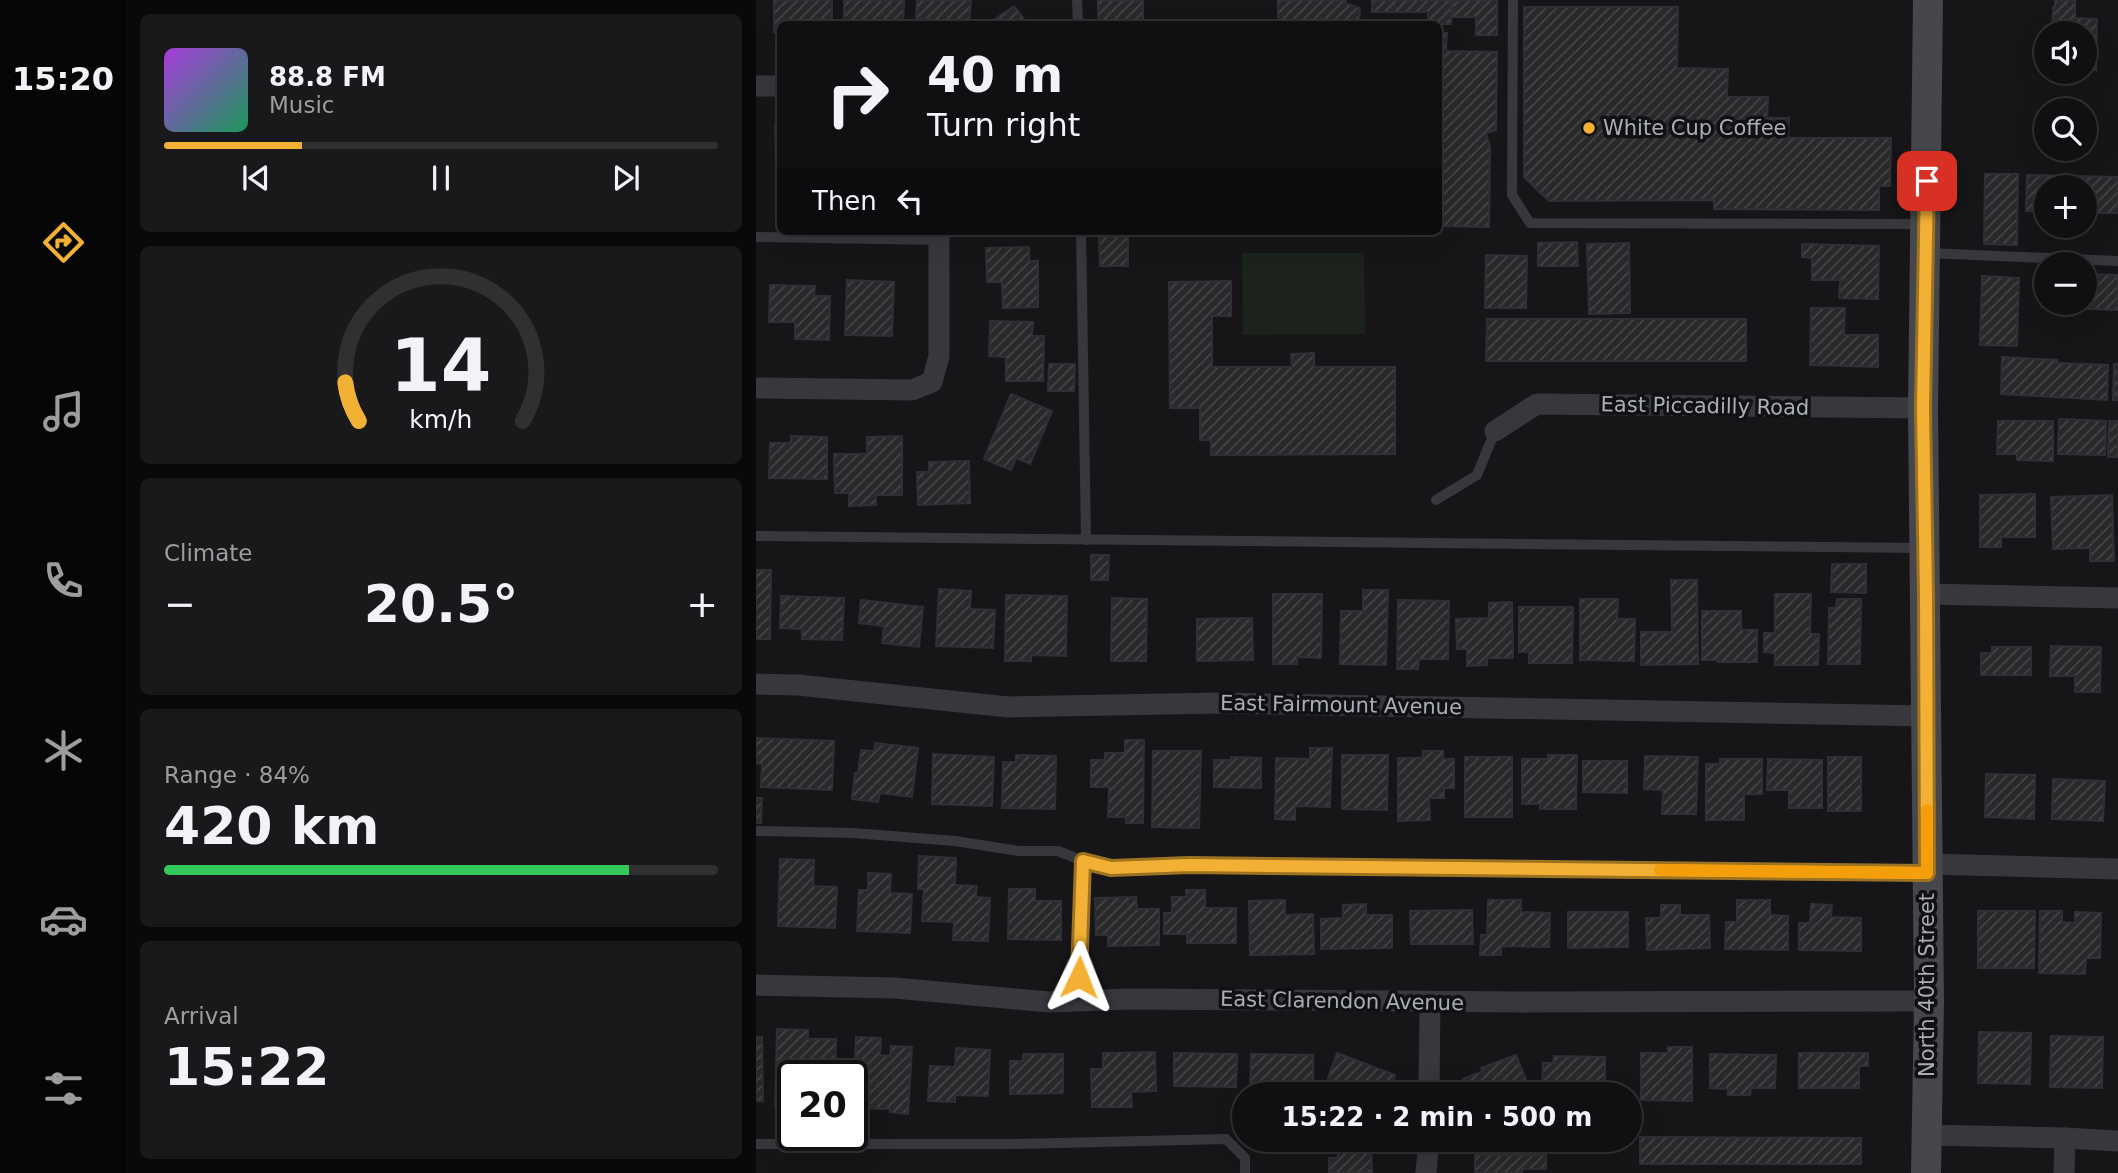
<!DOCTYPE html>
<html lang="en">
<head>
<meta charset="utf-8">
<style>
  :root { --surface:#101012; --page:#19191b; --text:#f1f3f6; --muted:#9c9d9f; --line:#303032; --accent:#f2b134 }
  body { margin:0; font-family:"DejaVu Sans",sans-serif; background:var(--page); color:var(--text); height:100vh; display:flex; flex-direction:column; font-size:26px; white-space:nowrap }
  * { box-sizing:border-box; margin:0 }
  p { font-size:23px; color:var(--muted) }
  .icon { flex:none; width:38px; height:38px; fill:none; stroke:currentColor; stroke-width:2; stroke-linecap:round; stroke-linejoin:round }
  .map { position:relative; flex:1; overflow:hidden }
  .details { display:flex; flex-direction:column; gap:14px; padding:14px; background:#09090a; width:630px }
  .details>* { flex:none }
  .hud { position:absolute; left:21px; top:21px; width:665px; height:214px; border-radius:10px; box-shadow:0 7px 28px #0002,0 0 0 2px var(--line); background:#101012; color:var(--text); overflow:hidden }
  .fabs { position:absolute; left:1278px; top:21px; display:grid; gap:14px }
  .fabs a { display:grid; place-items:center; width:63px; height:63px; border-radius:50%; background:var(--surface); box-shadow:0 7px 28px #0002,0 0 0 2px var(--line); font-size:35px }
  .speed { position:absolute; left:21px; top:1060px; display:flex; gap:14px; font-size:35px; font-weight:700; text-align:center }
  .speed>* { display:grid; place-content:center; width:91px; height:91px; border-radius:50%; background:var(--surface); box-shadow:0 7px 28px #0002,0 0 0 2px var(--line); line-height:1 }
  .speed .limit { border:4px solid #111; border-radius:10px; background:#fff; color:#111 }
  .pin { position:absolute; display:grid; place-items:center; width:60px; height:60px; color:#fff; margin:-30px; border-radius:14px; box-shadow:0 4px 10px #0006 }
  .me { position:absolute; width:77px; margin:-38px; rotate:2deg; stroke-linejoin:round; filter:drop-shadow(0 0 5px #0008) }
  .turn { display:flex; align-items:center; gap:24px; height:147px; padding:0 35px; font-size:32px }
  .turn .icon { width:91px; height:91px; stroke-width:2.5 }
  .turn b { display:block; font-size:49px; line-height:60px }
  .then { display:flex; align-items:center; height:66px; padding:0 35px; background:#0003; gap:14px; font-size:26px }
  .big { font-size:52px; font-weight:700; line-height:1.1 }
  .details .widget { flex:1; display:flex; flex-direction:column; justify-content:center; gap:10px; min-width:0; padding:0 24px; border-radius:10px; background:var(--page) }
  .details .dial { align-items:center; gap:0 }
  .dial svg { height:182px; overflow:visible; fill:none; stroke:var(--line); stroke-width:7; stroke-linecap:round; text-anchor:middle }
  .dial text { fill:var(--text); stroke:none }
  .song { display:flex; align-items:center; gap:21px }
  .cover { width:84px; height:84px; border-radius:10px; background:linear-gradient(135deg,hsl(280 70% 55%),hsl(150 70% 35%)) }
  .played { height:7px; border-radius:4px; background:linear-gradient(90deg,var(--accent) 25%,var(--line) 25%) }
  .keys { display:flex; justify-content:space-around; direction:ltr }
  .heat { display:flex; justify-content:space-between; align-items:center; font-size:38px; direction:ltr }
  .charge { height:10px; border-radius:5px; background:linear-gradient(90deg,#34c759 84%,var(--line) 0) }
  .trip { position:absolute; left:476px; top:1082px; width:410px; height:70px; border-radius:35px; background:var(--surface); box-shadow:0 7px 28px #0002,0 0 0 2px var(--line); font-weight:700; line-height:70px; text-align:center }
  main { display:flex; flex:1; min-height:0 }
  .menu { display:flex; flex-direction:column; width:126px; justify-content:space-around; align-items:center; background:#060607; color:var(--muted) }
  .menu .icon { width:49px; height:49px }
  .menu .selected { color:var(--accent) }
  .menu b { font-size:32px; color:var(--text) }
  .map>svg:first-child { display:block }
  .grass { fill:#1c231d }
  .building { fill:url(#building-hatch); stroke:#303034; stroke-width:2 }
  .lines { fill:none; stroke-linecap:round; stroke-linejoin:round }
  .service { stroke:#37383d; stroke-width:10 }
  .minor { stroke:#37383d; stroke-width:21 }
  .secondary { stroke:#45474d; stroke-width:30 }
  .route-casing { stroke:#9d7322; stroke-width:18 }
  .route { stroke:#f2b134; stroke-width:12 }
  .slow { stroke:#f59e0b; stroke-width:12 }
  .poi-dot { fill:#f2b134; stroke:#111113; stroke-width:2.5 }
  .labels { text-anchor:middle; dominant-baseline:central; stroke-width:7; stroke-linejoin:round; paint-order:stroke }
  .poi-label { font-size:21px; fill:#a8adb8; stroke:#111113; text-anchor:start }
  .street-label { font-size:21px; fill:#a8adb8; stroke:#111113 }
</style>
</head>
<body>
<main>
<nav class="menu">
<b>15:20</b>
<svg class="icon selected" aria-label="directions" viewBox="0 0 24 24"><path d="M12 3l9 9-9 9-9-9zM9 14v-3h6M13 9l2 2-2 2"/></svg>
<svg class="icon" aria-label="music" viewBox="0 0 24 24"><path d="M9 18V5l10-2v13"/><circle cx="6" cy="18" r="3"/><circle cx="16" cy="16" r="3"/></svg>
<svg class="icon" aria-label="phone" viewBox="0 0 24 24"><path d="M5 4h4l2 5-3 2q2 4 5 5l2-3 5 2v4C11 20 4 13 5 4z"/></svg>
<svg class="icon" aria-label="climate" viewBox="0 0 24 24"><path d="M12 3v18M4 7l16 10M4 17L20 7"/></svg>
<svg class="icon" aria-label="car" viewBox="0 0 24 24"><path d="M5 17H2v-5l4-1 3-4h7l3 4 3 1v5h-3M9 17h6M6 11h13"/><circle cx="7" cy="17" r="2"/><circle cx="17" cy="17" r="2"/></svg>
<svg class="icon" aria-label="filters" viewBox="0 0 24 24"><path d="M4 7h16M4 17h16"/><circle cx="9" cy="7" r="2"/><circle cx="15" cy="17" r="2"/></svg>
</nav>
<section class="details">
<div class="widget">
<div class="song"><i class="cover"></i><div><b>88.8 FM</b><p>Music</p></div></div>
<div class="played"></div>
<div class="keys"><svg class="icon" aria-label="previous" viewBox="0 0 24 24"><path d="M18 5L8 12l10 7zM5 5v14"/></svg><svg class="icon" aria-label="pause" viewBox="0 0 24 24"><path d="M8 5v14M16 5v14"/></svg><svg class="icon" aria-label="next" viewBox="0 0 24 24"><path d="M6 5l10 7-10 7zM19 5v14"/></svg></div>
</div>
<div class="widget dial"><svg viewBox="0 0 100 80">
<path d="M14 69A42 42 0 1 1 86 69"/>
<path d="M14 69A42 42 0 0 1 8 52" stroke="#f2b134"/>
<text x="50" y="56" font-size="32" font-weight="700">14</text>
<text x="50" y="72" font-size="11">km/h</text>
</svg></div>
<div class="widget"><p>Climate</p>
<div class="heat"><a>−</a><b class="big">20.5°</b><a>+</a></div>
</div>
<div class="widget"><p>Range · 84%</p><b class="big">420 km</b><div class="charge"></div></div>
<div class="widget"><p>Arrival</p><b class="big">15:22</b></div>
</section>
<div class="map">
<svg width="1362" height="1173" viewBox="0 0 1362 1173">
  <defs>
    <pattern id="building-hatch" width="6" height="6" patternUnits="userSpaceOnUse" patternTransform="scale(1.75)"><rect width="6" height="6" fill="#29292c"/><path d="M-1 1l2-2M0 6l6-6M5 7l2-2" fill="none" stroke="#454548"/></pattern>
  </defs>
  <rect width="100%" height="100%" fill="#161618"/>
  <polygon class="grass" points="486,253 608,253 609,334 487,335"/>
  <g class="building">
    <polygon points="18,0 76,0 76,24 24,24 24,32 18,32"/>
    <polygon points="88,0 148,0 147,24 112,24 112,22 88,22"/>
    <polygon points="161,0 215,0 213,23 160,18"/>
    <rect x="342" y="0" width="45" height="24"/>
    <polygon points="522,0 590,0 589,3 604,8 603,24 522,24"/>
    <polygon points="616,0 695,0 695,24 672,24 672,12 616,12"/>
    <polygon points="696,0 741,0 741,35 720,35 720,17 697,17"/>
    <polygon points="1299,0 1319,0 1319,18 1341,19 1340,70 1328,70 1328,33 1296,33 1297,7 1299,7"/>
    <polygon points="258,6 272,24 232,24"/>
    <polygon points="768,7 922,7 921,68 972,69 971,97 1012,97 1011,118 1033,118 1032,138 1135,138 1134,186 1123,186 1123,210 958,209 958,200 793,201 768,177"/>
    <polygon points="682,33 691,33 690,51 741,52 740,130 730,133 734,147 733,227 682,226"/>
    <polygon points="24,123 24,171 20,171 19,124"/>
    <polygon points="1229,174 1262,174 1261,245 1228,244"/>
    <polygon points="1271,175 1362,177 1362,213 1328,213 1328,187 1290,187 1290,212 1270,211"/>
    <polygon points="372,236 372,266 344,266 343,237"/>
    <polygon points="821,242 822,266 782,266 782,243"/>
    <polygon points="873,243 874,313 833,314 831,244"/>
    <polygon points="1046,244 1123,246 1122,299 1083,298 1084,280 1056,280 1056,258 1046,257"/>
    <polygon points="273,247 273,261 282,261 282,307 247,308 246,282 231,282 230,248"/>
    <polygon points="730,255 771,256 770,308 729,308"/>
    <polygon points="1287,273 1290,273 1290,303 1328,303 1328,274 1362,275 1362,310 1286,307"/>
    <polygon points="1226,276 1263,278 1261,346 1224,345"/>
    <polygon points="91,280 138,282 136,336 89,335"/>
    <polygon points="475,281 475,316 456,316 456,367 536,367 535,354 558,353 558,367 639,367 639,454 455,455 455,440 444,440 444,408 414,408 413,282"/>
    <polygon points="14,285 59,286 58,296 74,296 73,340 39,339 39,322 13,322"/>
    <polygon points="1055,308 1089,308 1088,335 1122,335 1122,367 1054,365"/>
    <polygon points="731,319 990,319 990,361 730,361"/>
    <polygon points="234,321 277,322 276,336 288,336 287,381 250,381 250,357 233,356"/>
    <polygon points="1246,357 1301,360 1301,363 1352,365 1351,400 1245,394"/>
    <polygon points="293,364 319,364 318,391 292,391"/>
    <polygon points="1358,364 1362,364 1362,400 1357,400"/>
    <polygon points="255,394 296,411 274,464 260,458 255,470 228,459"/>
    <polygon points="1303,419 1350,421 1349,455 1302,454"/>
    <polygon points="1242,421 1297,421 1297,461 1261,460 1261,454 1241,454"/>
    <polygon points="1353,421 1362,421 1362,457 1352,457"/>
    <polygon points="35,436 71,437 71,479 13,478 14,443 35,443"/>
    <polygon points="146,436 146,495 120,495 120,505 93,506 93,493 79,493 78,454 111,454 111,437"/>
    <polygon points="213,461 214,503 162,505 161,472 173,472 173,462"/>
    <polygon points="1279,494 1279,537 1245,537 1245,547 1224,547 1224,495"/>
    <polygon points="1356,495 1358,561 1334,561 1334,548 1297,549 1295,497"/>
    <polygon points="335,555 353,555 352,580 335,580"/>
    <polygon points="1076,564 1110,564 1110,593 1075,592"/>
    <polygon points="0,570 15,570 14,639 0,639"/>
    <polygon points="915,580 941,580 942,664 885,665 885,632 916,632"/>
    <polygon points="183,589 215,591 214,609 239,610 237,648 180,646"/>
    <polygon points="607,590 632,590 630,665 584,664 585,611 607,611"/>
    <polygon points="517,594 566,594 565,658 541,657 541,664 517,664"/>
    <polygon points="1019,594 1055,594 1054,634 1063,634 1062,665 1019,665 1019,653 1008,652 1008,633 1019,633"/>
    <polygon points="250,595 311,596 310,656 275,655 275,661 249,661"/>
    <polygon points="25,596 88,598 86,640 46,639 46,629 24,628"/>
    <polygon points="356,598 391,599 390,661 355,661"/>
    <polygon points="824,599 862,599 861,619 879,619 878,661 824,660"/>
    <polygon points="1081,599 1105,599 1104,664 1072,664 1073,608 1080,608"/>
    <polygon points="105,600 167,607 163,647 126,643 128,626 103,623"/>
    <polygon points="642,600 693,601 692,659 663,659 662,669 641,669"/>
    <polygon points="756,602 757,658 731,658 731,665 711,666 711,649 701,649 700,619 733,618 733,603"/>
    <polygon points="763,607 817,607 816,663 773,663 773,652 763,652"/>
    <polygon points="946,611 985,611 985,630 1001,630 1001,662 962,662 962,660 946,660"/>
    <polygon points="496,618 497,660 441,661 441,619"/>
    <polygon points="1295,646 1345,647 1344,692 1319,692 1319,676 1294,676"/>
    <polygon points="1236,647 1275,647 1275,675 1225,675 1225,653 1236,653"/>
    <polygon points="0,738 78,741 76,790 5,787 6,764 0,763"/>
    <polygon points="369,740 388,740 387,823 370,823 370,817 352,817 353,787 335,787 335,760 349,760 349,753 369,753"/>
    <polygon points="119,743 162,748 156,797 124,793 122,802 96,799 99,773 102,773 105,750 118,751"/>
    <polygon points="554,748 576,748 574,807 539,806 539,820 519,819 520,758 554,759"/>
    <polygon points="397,751 445,751 443,828 396,827"/>
    <polygon points="667,751 687,751 687,759 698,759 698,788 688,788 688,798 673,798 674,820 642,821 642,758 667,758"/>
    <polygon points="177,754 238,757 236,806 176,804"/>
    <polygon points="260,755 300,756 299,809 246,808 247,762 260,762"/>
    <polygon points="586,755 632,755 631,810 586,809"/>
    <polygon points="792,755 821,755 820,809 784,809 784,804 766,804 766,759 792,759"/>
    <polygon points="889,756 942,757 940,814 906,814 907,790 888,789"/>
    <polygon points="475,757 505,758 505,788 458,787 458,760 475,760"/>
    <rect x="709" y="757" width="47" height="60"/>
    <rect x="1072" y="757" width="33" height="54"/>
    <polygon points="964,759 1006,759 1006,794 988,794 988,820 950,820 950,764 964,764"/>
    <polygon points="1012,759 1066,760 1066,808 1033,808 1033,790 1011,790"/>
    <polygon points="827,761 871,761 871,793 827,792"/>
    <polygon points="1230,774 1279,775 1278,819 1229,817"/>
    <polygon points="1297,779 1349,781 1347,821 1296,819"/>
    <polygon points="0,798 6,798 5,823 0,823"/>
    <polygon points="163,856 200,858 199,885 221,886 220,897 234,898 232,941 197,940 198,922 166,921 168,889 162,889"/>
    <polygon points="24,859 58,860 57,886 81,887 79,928 22,926"/>
    <polygon points="112,873 135,874 134,893 156,894 154,933 101,931 103,890 112,890"/>
    <polygon points="253,889 279,889 279,901 305,901 305,940 252,939"/>
    <polygon points="430,890 449,890 449,908 480,908 480,943 431,943 431,934 408,934 408,913 416,913 416,897 430,897"/>
    <polygon points="380,897 381,909 403,909 403,945 352,946 352,935 340,935 339,898"/>
    <polygon points="529,900 529,915 557,914 558,954 494,955 493,901"/>
    <polygon points="732,900 765,900 765,912 794,913 793,947 745,946 745,955 724,955 725,935 731,935"/>
    <polygon points="981,900 1014,900 1014,915 1032,916 1032,950 969,949 970,922 981,922"/>
    <polygon points="610,904 610,915 636,915 636,948 565,949 565,919 587,918 587,905"/>
    <polygon points="1055,904 1076,905 1075,917 1105,918 1105,951 1043,950 1043,923 1054,923"/>
    <polygon points="905,905 924,905 924,915 953,915 954,948 891,950 890,918 905,918"/>
    <polygon points="716,910 717,944 655,944 654,911"/>
    <polygon points="1222,911 1279,911 1278,968 1222,968"/>
    <polygon points="1284,911 1306,911 1306,922 1319,923 1319,912 1345,913 1344,958 1330,958 1329,974 1283,973"/>
    <polygon points="812,912 872,912 872,947 812,948"/>
    <polygon points="21,1029 52,1030 52,1039 80,1039 79,1076 37,1076 37,1108 19,1107"/>
    <polygon points="1223,1032 1275,1033 1274,1084 1222,1083"/>
    <polygon points="1295,1036 1347,1037 1346,1088 1294,1087"/>
    <polygon points="0,1037 6,1037 7,1101 0,1101"/>
    <polygon points="100,1037 125,1038 124,1055 134,1056 135,1046 156,1047 152,1114 134,1112 134,1109 97,1108"/>
    <polygon points="912,1047 936,1047 936,1101 885,1100 885,1053 912,1053"/>
    <polygon points="200,1048 234,1050 232,1096 199,1095 199,1102 172,1101 174,1066 199,1067"/>
    <polygon points="399,1052 400,1091 375,1092 376,1107 336,1107 335,1069 347,1069 347,1053"/>
    <polygon points="418,1053 481,1054 480,1087 418,1086"/>
    <polygon points="581,1053 639,1075 632,1094 588,1094 589,1091 570,1084"/>
    <polygon points="1043,1053 1112,1053 1112,1066 1103,1066 1103,1088 1043,1088"/>
    <polygon points="267,1054 307,1054 307,1093 254,1094 254,1061 267,1061"/>
    <polygon points="495,1054 557,1055 557,1087 533,1087 533,1094 494,1094"/>
    <polygon points="954,1054 1020,1055 1019,1088 995,1088 994,1095 972,1095 972,1089 954,1088"/>
    <polygon points="760,1055 773,1087 755,1094 712,1094 707,1079 727,1071 725,1068"/>
    <polygon points="798,1056 849,1057 849,1089 829,1089 829,1094 786,1094 787,1063 797,1063"/>
    <polygon points="884,1137 1105,1138 1105,1164 884,1164"/>
    <polygon points="582,1139 615,1139 616,1173 573,1173 573,1158 582,1158"/>
    <polygon points="719,1155 790,1155 790,1169 766,1169 766,1173 719,1173"/>
  </g>
  <g class="lines">
    <g class="service">
      <polyline points="321,0 322,24"/>
      <polyline points="757,0 756,195 774,223 1167,224"/>
      <polyline points="325,231 330,540"/>
      <polyline points="0,237 183,240"/>
      <polyline points="1172,253 1362,261"/>
      <polyline points="680,500 721,475 739,431"/>
      <polyline points="0,536 1167,548"/>
      <polyline points="0,831 97,833 199,841 263,851 302,851 327,861 355,868 433,865 1169,873"/>
      <polyline points="322,1000 327,861"/>
      <polyline points="0,1144 255,1144 470,1139 489,1158 489,1173"/>
    </g>
    <g class="minor">
      <polyline points="0,86 24,86"/>
      <polyline points="0,388 156,390 176,382 183,356 183,231"/>
      <polyline points="739,431 781,404 1167,408"/>
      <polyline points="1170,594 1362,598"/>
      <polyline points="0,684 42,685 252,707 464,703 1171,716"/>
      <polyline points="1171,864 1362,869"/>
      <polyline points="0,985 139,988 293,1002 374,999 764,1002 1173,1001"/>
      <polyline points="673,1094 674,1002"/>
      <polyline points="1171,1135 1309,1138 1362,1141"/>
      <polyline points="670,1173 673,1139"/>
      <polyline points="1308,1173 1309,1138"/>
    </g>
    <polyline class="secondary" points="1170,1173 1173,1001 1167,408 1172,0"/>
  </g>
  <g class="lines">
    <defs>
      <polyline id="route" points="323,977 327,861 355,868 433,865 1171,873 1170,594 1167,408 1171,181"/>
    </defs>
    <use href="#route" class="route-casing"/>
    <use href="#route" class="route"/>
    <polyline class="slow" points="904,870 1171,873 1171,810"/>
  </g>
  <circle class="poi-dot" cx="833" cy="128" r="7"/>
  <g class="labels">
    <g class="poi-label">
      <text x="847" y="128">White Cup Coffee</text>
    </g>
    <g class="street-label">
      <text transform="translate(949 406) rotate(1)">East Piccadilly Road</text>
      <text transform="translate(585 705) rotate(1)">East Fairmount Avenue</text>
      <text transform="translate(1171 985) rotate(-90)">North 40th Street</text>
      <text transform="translate(586 1001) rotate(1)">East Clarendon Avenue</text>
    </g>
  </g>
</svg>
<div class="fabs">
<a><svg class="icon" aria-label="sound" viewBox="0 0 24 24"><path d="M4 9h4l5-4v14l-5-4H4zM17 9q2 3 0 6"/></svg></a>
<a><svg class="icon" aria-label="search" viewBox="0 0 24 24"><circle cx="10" cy="10" r="6"/><path d="M15 15l6 6"/></svg></a>
<a>+</a>
<a>−</a>
</div>
<div class="speed"><div class="limit">20</div></div>
<div class="pin" style="left:1171px;top:181px;background:#d93025"><svg class="icon" aria-label="arrive" viewBox="0 0 24 24"><path d="M6 21V4h12l-3 4 3 4H6"/></svg></div>
<svg class="me" style="left:323px;top:977px" viewBox="-20 -20 40 40"><path d="M0-17L14 15 0 8-14 15z" fill="#f2b134" stroke="#fff" stroke-width="4"/></svg>
<div class="trip">15:22 · 2 min · 500 m</div>
<div class="hud">
<div class="turn"><svg class="icon" aria-label="right" viewBox="0 0 24 24"><path d="M7 20v-9h11M14 6l5 5-5 5"/></svg><div><b>40 m</b>Turn right</div></div>
<div class="then">Then<svg class="icon" aria-label="left" viewBox="0 0 24 24"><path d="M17 20v-9H6M10 6l-5 5 5 5"/></svg></div>
</div>
</div>
</main>
</body>
</html>
